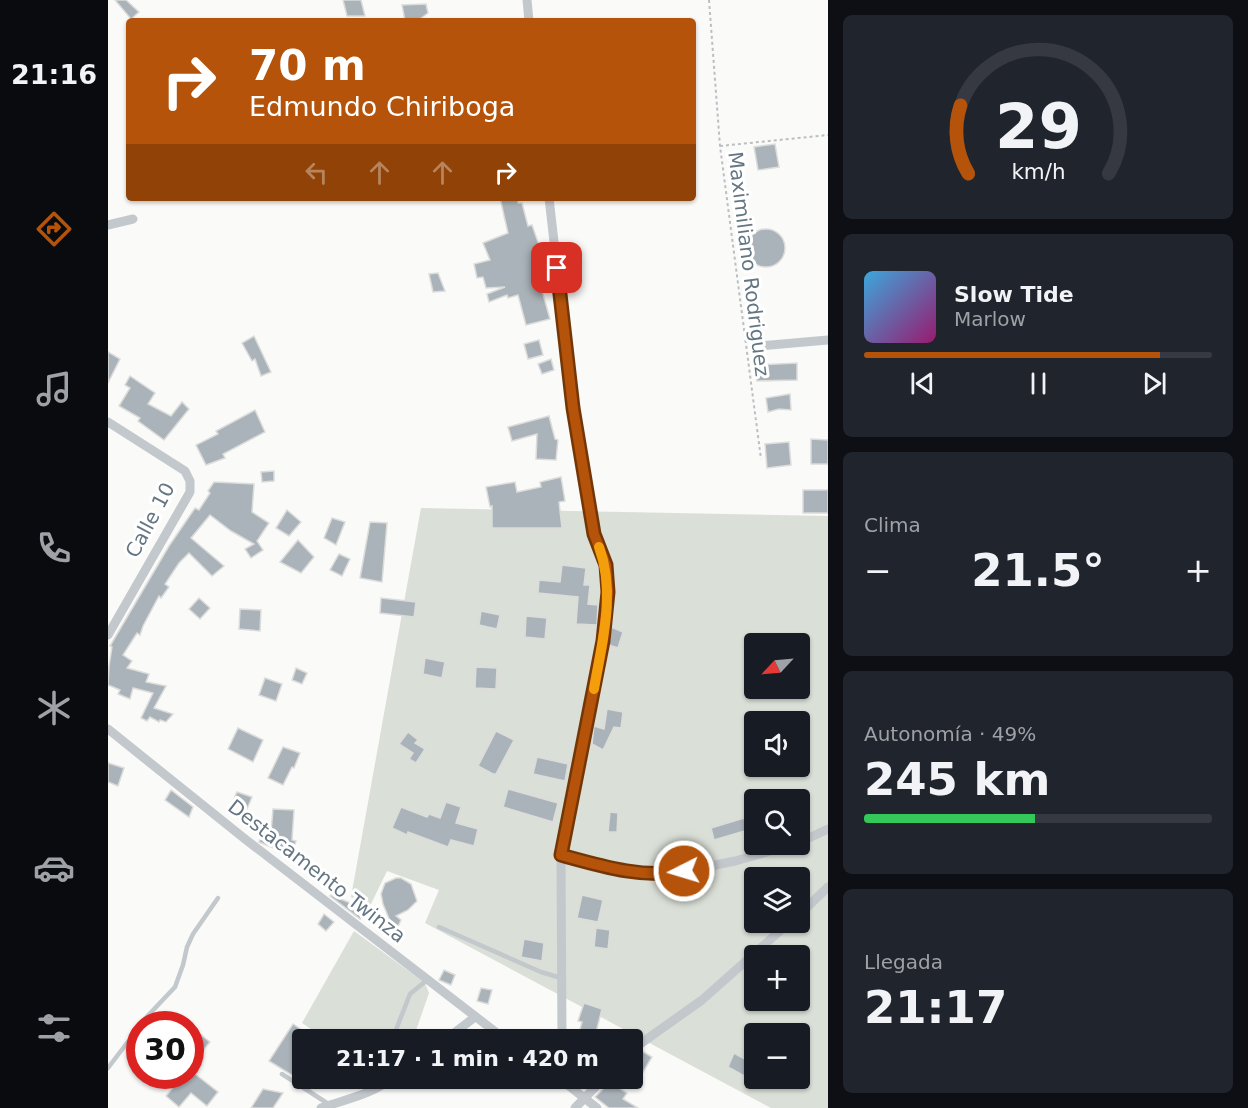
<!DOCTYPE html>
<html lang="es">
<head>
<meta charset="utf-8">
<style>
  :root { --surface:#171b24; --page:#20242c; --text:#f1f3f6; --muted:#9ea1a6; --line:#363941; --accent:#b45309 }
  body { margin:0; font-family:"DejaVu Sans",sans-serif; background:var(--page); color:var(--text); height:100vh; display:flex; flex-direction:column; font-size:22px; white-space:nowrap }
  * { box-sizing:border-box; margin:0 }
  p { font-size:20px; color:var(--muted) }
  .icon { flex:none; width:33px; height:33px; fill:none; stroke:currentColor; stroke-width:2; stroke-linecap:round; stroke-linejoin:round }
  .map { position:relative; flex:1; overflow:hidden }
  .sheet { display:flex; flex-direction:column; gap:15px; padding:15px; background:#0d0f14; width:420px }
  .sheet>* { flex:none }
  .hud { position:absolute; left:18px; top:18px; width:570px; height:183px; border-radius:6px; box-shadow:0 2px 4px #0004; background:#b45309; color:#fff; overflow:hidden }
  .needle { width:39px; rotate:244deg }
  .fabs { position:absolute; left:636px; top:633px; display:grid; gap:12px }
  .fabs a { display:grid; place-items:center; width:66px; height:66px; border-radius:6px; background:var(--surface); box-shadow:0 2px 4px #0004; font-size:30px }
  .speed { position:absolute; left:18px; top:1011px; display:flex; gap:12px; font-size:30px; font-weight:700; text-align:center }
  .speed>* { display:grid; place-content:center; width:78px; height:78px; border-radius:50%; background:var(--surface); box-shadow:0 2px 4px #0004; line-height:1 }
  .speed .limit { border:9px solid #d22; background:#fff; color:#111 }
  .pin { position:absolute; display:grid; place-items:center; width:51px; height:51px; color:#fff; margin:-26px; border-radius:12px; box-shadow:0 3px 9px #0006 }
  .me { position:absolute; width:66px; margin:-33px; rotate:265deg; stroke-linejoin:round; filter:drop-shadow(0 0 4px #0008) }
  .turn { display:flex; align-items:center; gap:21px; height:126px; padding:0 24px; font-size:27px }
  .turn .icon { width:78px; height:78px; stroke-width:2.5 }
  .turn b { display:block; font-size:42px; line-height:51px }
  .lanes { display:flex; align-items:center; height:57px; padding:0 24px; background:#0003; justify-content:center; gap:30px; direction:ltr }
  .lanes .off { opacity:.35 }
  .big { font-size:45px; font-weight:800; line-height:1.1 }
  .sheet .card { flex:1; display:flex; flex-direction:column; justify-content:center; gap:9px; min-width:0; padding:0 21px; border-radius:9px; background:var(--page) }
  .sheet .dial { align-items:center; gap:0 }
  .dial svg { height:156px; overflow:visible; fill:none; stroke:var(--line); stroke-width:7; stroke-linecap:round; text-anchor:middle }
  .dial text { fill:var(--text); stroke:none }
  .song { display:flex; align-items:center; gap:18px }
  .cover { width:72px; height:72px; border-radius:9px; background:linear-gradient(135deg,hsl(200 70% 55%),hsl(320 70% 35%)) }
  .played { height:6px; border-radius:3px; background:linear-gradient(90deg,var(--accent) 85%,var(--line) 85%) }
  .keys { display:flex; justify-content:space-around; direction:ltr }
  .heat { display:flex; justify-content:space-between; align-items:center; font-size:33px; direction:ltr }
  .charge { height:9px; border-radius:4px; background:linear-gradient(90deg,#34c759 49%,var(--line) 0) }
  .trip { position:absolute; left:184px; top:1029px; width:351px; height:60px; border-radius:6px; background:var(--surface); box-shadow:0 2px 4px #0004; font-weight:800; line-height:60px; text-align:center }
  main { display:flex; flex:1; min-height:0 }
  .tabs { display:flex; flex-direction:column; width:108px; justify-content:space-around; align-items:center; background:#090b0e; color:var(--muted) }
  .tabs .icon { width:42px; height:42px }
  .tabs .on { color:var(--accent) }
  .tabs b { font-size:27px; color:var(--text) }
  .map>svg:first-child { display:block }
  .green { fill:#dadfd7; fill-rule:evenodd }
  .building { fill:#aab3b9; stroke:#dcdcda; stroke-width:1.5 }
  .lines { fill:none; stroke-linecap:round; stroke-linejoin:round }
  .path { stroke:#bbbfc2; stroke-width:2; stroke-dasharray:3 3; stroke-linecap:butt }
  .lane { stroke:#c3c8cc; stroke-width:4.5 }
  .street { stroke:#c3c8cc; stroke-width:9 }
  .route-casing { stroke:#753606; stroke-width:15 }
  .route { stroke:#b45309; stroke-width:10 }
  .slow { stroke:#f59e0b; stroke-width:10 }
  .labels { text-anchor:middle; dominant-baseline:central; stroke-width:6; stroke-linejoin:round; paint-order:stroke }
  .street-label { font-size:20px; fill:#657683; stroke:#fff }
</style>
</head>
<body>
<main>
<nav class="tabs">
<b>21:16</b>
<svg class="icon on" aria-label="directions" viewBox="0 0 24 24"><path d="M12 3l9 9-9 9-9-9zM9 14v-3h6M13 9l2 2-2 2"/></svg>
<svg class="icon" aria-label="music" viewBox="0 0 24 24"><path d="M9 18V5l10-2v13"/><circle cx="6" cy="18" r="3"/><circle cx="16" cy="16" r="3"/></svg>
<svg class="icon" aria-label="phone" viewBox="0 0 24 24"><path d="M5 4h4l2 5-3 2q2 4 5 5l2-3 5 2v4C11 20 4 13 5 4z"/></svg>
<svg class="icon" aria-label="climate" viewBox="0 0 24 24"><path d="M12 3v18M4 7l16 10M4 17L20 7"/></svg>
<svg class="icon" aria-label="car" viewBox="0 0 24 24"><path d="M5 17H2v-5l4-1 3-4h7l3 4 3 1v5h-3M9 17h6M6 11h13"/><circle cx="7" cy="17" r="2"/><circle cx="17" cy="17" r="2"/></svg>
<svg class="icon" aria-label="filters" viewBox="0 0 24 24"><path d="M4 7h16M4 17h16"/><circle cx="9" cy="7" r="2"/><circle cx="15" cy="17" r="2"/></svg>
</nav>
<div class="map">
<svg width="720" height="1108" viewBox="0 0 720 1108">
  <rect width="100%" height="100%" fill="#fafaf8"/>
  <g class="green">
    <path d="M313 508 720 516V1108H663L317 923 331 890 279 871 261 908 243 897ZM646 644H692V688H646ZM646 722H692V766H646ZM646 800H692V844H646ZM646 878H692V922H646ZM646 956H692V1000H646ZM646 1034H692V1078H646Z"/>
    <polygon points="246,931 317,983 321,993 305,1039 218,1039 194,1023"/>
  </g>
  <g class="building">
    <polygon points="7,0 18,0 31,12 23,19"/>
    <polygon points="235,0 253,0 257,16 239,16"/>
    <polygon points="318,4 320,13 309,21 297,21 294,5"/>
    <polygon points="667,144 671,167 650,170 646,147"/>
    <polygon points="392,198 410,198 410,203 414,203 420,226 424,225 432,248 434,248 435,265 431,266 436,286 433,287 442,319 418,325 410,295 400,298 399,295 381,302 379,294 397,287 378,288 375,277 369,278 366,264 382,260 375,243 400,233"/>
    <circle cx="658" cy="248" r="19"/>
    <polygon points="330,273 337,291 325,292 321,274"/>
    <polygon points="146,336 163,372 153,376 147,359 144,361 134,343"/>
    <polygon points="431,340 435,355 420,359 416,344"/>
    <polygon points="0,352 12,359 0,383"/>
    <polygon points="443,359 446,370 434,374 430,364"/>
    <polygon points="689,363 689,380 649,381 648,365"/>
    <polygon points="22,376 47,393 40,404 63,416 74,402 81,409 56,440 30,421 32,418 11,406 22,388 17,385"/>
    <polygon points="682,394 683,410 671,409 660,412 658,398"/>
    <polygon points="147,410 157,432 115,454 117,458 98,465 88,445 110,434 108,431"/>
    <polygon points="441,416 447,439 450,440 448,460 428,459 429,434 404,441 400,427"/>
    <polygon points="703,439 720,440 720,464 703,464"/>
    <polygon points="681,442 683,465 659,468 657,444"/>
    <polygon points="166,471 166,481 154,482 153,472"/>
    <polygon points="453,477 457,501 451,502 454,528 384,528 384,506 382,507 378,487 407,482 409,492 433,487 432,482"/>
    <polygon points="106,482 146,484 144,512 161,523 149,541 155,550 143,558 137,549 146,544 123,531 102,515 83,538 116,566 104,576 81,553 71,563 57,584 61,587 53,598 51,596 35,626 32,635 29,633 15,655 24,661 19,668 41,674 38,682 58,686 46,708 65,714 58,722 52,720 51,722 42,717 39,721 33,718 45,693 25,688 22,699 10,694 12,690 0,685 1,666 4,647 2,646 61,546 87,508 91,510 102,493 100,491"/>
    <rect x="695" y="490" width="25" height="23"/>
    <polygon points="179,510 193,522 181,536 168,528"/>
    <polygon points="224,518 237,522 228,545 216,538"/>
    <polygon points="262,522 279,523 274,582 252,578"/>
    <polygon points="190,540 206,557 193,573 172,562"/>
    <polygon points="231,554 242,559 234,576 222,570"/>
    <polygon points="454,565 478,568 476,585 482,585 480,604 490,605 489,625 468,624 470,597 430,593 431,580 452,582"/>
    <polygon points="91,598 102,608 92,619 81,609"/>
    <polygon points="273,598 308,602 306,617 272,613"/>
    <polygon points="132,609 153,610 152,631 131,629"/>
    <polygon points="373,611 392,615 389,629 371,625"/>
    <polygon points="418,616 439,618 437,639 417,637"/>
    <polygon points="503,627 515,632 510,648 501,645"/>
    <polygon points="317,658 337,662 334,678 315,674"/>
    <polygon points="368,667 389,668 388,689 367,688"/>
    <polygon points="188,668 199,673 194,684 184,680"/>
    <polygon points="157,678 174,684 168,701 151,695"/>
    <polygon points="499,709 515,712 513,728 506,727 495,750 484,744 486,726 496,729"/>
    <polygon points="130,728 155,740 145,762 120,749"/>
    <polygon points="388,731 406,740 388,774 385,774 370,766"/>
    <polygon points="300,732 310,740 307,743 317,749 308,763 301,759 305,753 291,744"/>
    <polygon points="175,747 192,753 186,768 184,767 175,785 160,778"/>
    <polygon points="429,757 460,764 457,781 425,774"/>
    <polygon points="0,763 16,768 10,786 0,782"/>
    <polygon points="400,789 450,803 445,822 395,807"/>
    <polygon points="63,790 85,807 81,817 57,800"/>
    <polygon points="129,792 144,797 139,809 124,803"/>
    <polygon points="338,802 353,807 348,823 370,829 366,846 343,840 340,847 300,832 299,835 284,828 293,807 319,817 321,814 332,818"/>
    <polygon points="165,809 186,810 184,840 188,841 183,855 151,842 156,829 163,832"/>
    <polygon points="502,812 510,813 509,832 500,832"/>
    <polygon points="636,818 640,830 606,840 603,828"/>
    <polygon points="288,878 293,878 303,884 309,901 300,910 288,916 293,920 287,933 275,904 273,894 277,883"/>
    <polygon points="223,895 257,909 252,919 222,896"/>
    <polygon points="474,895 495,900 490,922 469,918"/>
    <polygon points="216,914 226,922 218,931 210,924"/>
    <polygon points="488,928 502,930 500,949 486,947"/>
    <polygon points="416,939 436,943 434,961 413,957"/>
    <polygon points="336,970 347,975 343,985 331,980"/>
    <polygon points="373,988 384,990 380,1004 369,1001"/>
    <polygon points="476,1003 494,1009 486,1040 469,1040 474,1022 470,1021"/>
    <polygon points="185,1024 209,1040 195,1040 195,1056 189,1065 195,1069 195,1082 161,1061"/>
    <polygon points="93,1035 102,1042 82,1066 82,1048"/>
    <polygon points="534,1051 544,1057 531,1079 525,1076 525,1065"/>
    <polygon points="626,1053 646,1064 638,1077 620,1067"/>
    <polygon points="82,1070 110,1092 99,1106 83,1093 71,1107 58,1096 75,1076 82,1076"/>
    <polygon points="502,1082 519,1093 515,1099 530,1108 501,1108 487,1097"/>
    <polygon points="155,1089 175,1093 165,1108 143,1108"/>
  </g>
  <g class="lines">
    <g class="path">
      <polyline points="601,0 612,146 653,459"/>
      <polyline points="612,146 720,135"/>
    </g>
    <g class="lane">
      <polyline points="331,927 433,972 453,978"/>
      <polyline points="32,1024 67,987 75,965 79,947 85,934 110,898"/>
      <polyline points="284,1040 302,994 319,980"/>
      <polyline points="0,1068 32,1026"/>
      <polyline points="174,1074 222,1105"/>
    </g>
    <g class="street">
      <polyline points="419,0 421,21"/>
      <polyline points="441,198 465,408 486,534 498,565 500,592 495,641 453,855 454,1040"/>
      <polyline points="0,225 25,219"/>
      <polyline points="650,346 720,340"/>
      <polyline points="0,422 77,471 82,481 82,492 0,635"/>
      <polyline points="0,729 137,839 398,1040"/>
      <polyline points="692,842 720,829"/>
      <polyline points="453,855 508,870 558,875 627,861 687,844"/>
      <polyline points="692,914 720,887"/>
      <polyline points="337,1040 367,1017"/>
      <polyline points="525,1049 594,1000 682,922"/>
      <polyline points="451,1078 489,1108"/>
      <path d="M213 1108C238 1099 263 1095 284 1078"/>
      <polyline points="467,1108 496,1078"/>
    </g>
  </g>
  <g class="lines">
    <defs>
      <path id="route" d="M449 268 465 408 486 534 498 565 500 592 495 641 453 855C493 866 535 879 576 871"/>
    </defs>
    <use href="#route" class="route-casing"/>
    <use href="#route" class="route"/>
    <path class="slow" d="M486 689C494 642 508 593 491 547"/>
  </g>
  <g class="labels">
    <g class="street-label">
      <text transform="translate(641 264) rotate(83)">Maximiliano Rodriguez</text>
      <text transform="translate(42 520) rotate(-62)">Calle 10</text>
      <text transform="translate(209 871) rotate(38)">Destacamento Twinza</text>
    </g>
  </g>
</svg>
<div class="fabs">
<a><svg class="needle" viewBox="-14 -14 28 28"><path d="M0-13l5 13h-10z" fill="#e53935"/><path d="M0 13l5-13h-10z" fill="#9ea1a6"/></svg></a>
<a><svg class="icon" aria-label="sound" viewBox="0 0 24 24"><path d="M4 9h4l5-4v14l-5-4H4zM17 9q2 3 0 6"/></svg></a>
<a><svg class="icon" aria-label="search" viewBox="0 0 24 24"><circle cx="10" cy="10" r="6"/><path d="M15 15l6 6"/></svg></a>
<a><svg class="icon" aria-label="layers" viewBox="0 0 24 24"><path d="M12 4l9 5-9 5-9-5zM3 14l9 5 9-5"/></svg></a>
<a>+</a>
<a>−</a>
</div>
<div class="speed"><div class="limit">30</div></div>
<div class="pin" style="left:449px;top:268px;background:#d93025"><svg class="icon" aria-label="arrive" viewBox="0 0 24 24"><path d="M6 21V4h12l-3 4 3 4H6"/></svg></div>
<svg class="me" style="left:576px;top:871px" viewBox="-20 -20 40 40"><circle r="17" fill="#b45309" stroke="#fff" stroke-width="3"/><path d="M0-11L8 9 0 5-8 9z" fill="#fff"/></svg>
<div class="trip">21:17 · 1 min · 420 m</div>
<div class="hud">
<div class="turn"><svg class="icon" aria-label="right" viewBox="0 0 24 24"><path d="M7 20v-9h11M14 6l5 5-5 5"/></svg><div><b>70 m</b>Edmundo Chiriboga</div></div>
<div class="lanes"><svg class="icon off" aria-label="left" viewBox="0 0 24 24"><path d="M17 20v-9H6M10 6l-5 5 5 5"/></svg><svg class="icon off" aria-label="ahead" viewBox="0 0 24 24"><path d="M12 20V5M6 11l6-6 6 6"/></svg><svg class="icon off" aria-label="ahead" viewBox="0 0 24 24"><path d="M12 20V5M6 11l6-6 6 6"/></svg><svg class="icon" aria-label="right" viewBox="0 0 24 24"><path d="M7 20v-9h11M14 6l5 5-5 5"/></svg></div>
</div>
</div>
<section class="sheet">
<div class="card dial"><svg viewBox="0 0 100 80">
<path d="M14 69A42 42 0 1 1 86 69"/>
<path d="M14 69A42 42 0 0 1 10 34" stroke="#b45309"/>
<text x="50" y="56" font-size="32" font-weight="700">29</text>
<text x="50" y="72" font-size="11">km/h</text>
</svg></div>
<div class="card">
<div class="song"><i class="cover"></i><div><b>Slow Tide</b><p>Marlow</p></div></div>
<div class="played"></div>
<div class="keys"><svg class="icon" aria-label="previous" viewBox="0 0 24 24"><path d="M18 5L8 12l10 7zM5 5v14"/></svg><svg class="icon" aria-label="pause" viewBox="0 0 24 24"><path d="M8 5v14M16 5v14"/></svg><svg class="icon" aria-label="next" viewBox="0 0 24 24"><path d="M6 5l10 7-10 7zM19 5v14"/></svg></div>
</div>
<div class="card"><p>Clima</p>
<div class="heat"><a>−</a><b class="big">21.5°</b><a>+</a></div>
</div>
<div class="card"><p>Autonomía · 49%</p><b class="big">245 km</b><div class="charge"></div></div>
<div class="card"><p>Llegada</p><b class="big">21:17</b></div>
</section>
</main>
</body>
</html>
